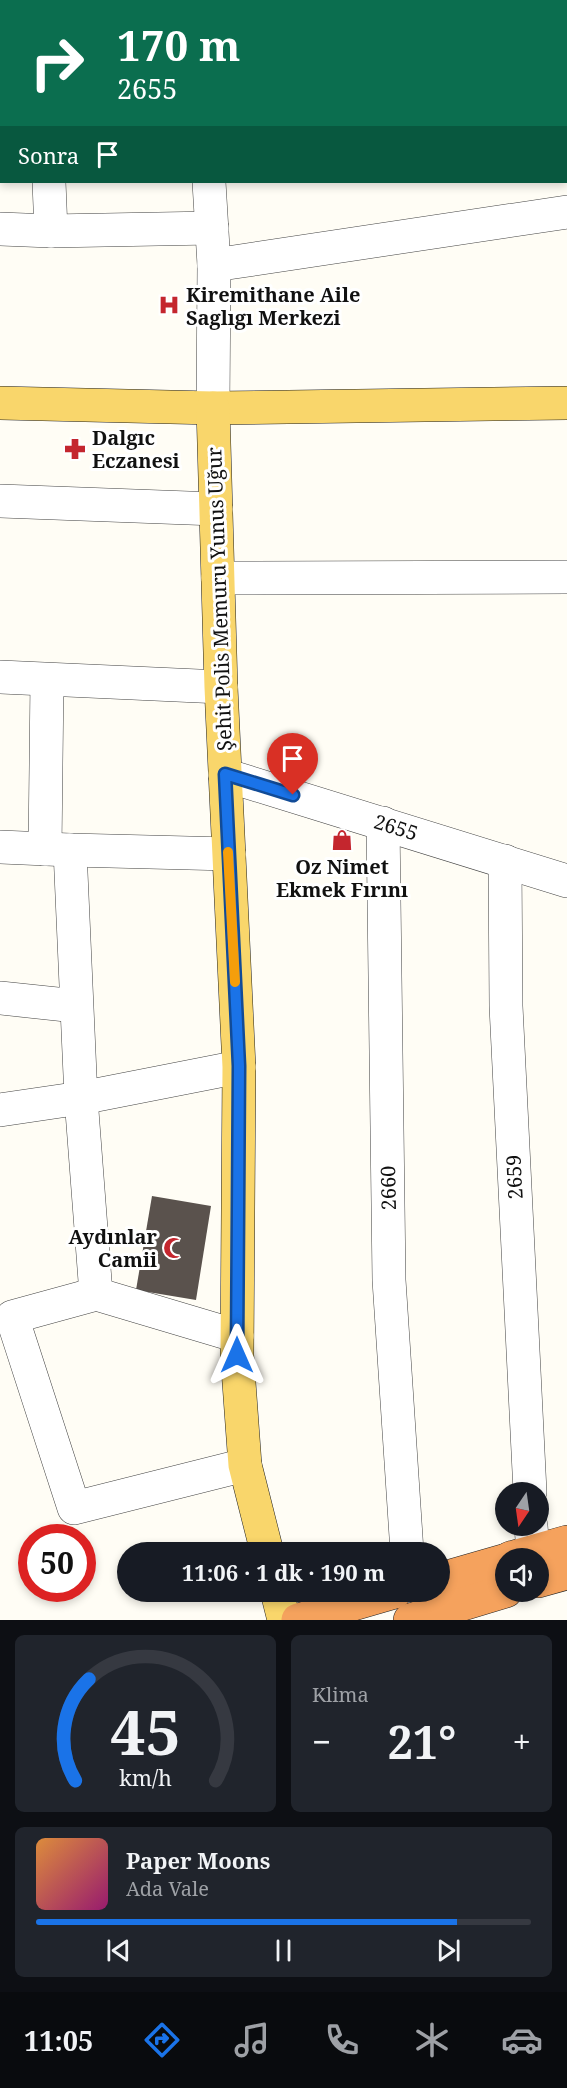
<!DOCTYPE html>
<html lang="tr">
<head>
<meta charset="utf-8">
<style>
  :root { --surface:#171b24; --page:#20242c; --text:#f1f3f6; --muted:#9ea1a6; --line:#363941; --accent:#1a73e8 }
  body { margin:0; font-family:"Noto Serif",serif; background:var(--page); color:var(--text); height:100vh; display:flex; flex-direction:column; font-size:22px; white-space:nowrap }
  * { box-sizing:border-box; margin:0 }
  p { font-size:20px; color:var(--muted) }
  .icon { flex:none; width:33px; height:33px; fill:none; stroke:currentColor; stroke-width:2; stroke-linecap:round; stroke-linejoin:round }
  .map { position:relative; height:1620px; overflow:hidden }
  .side { display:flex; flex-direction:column; gap:15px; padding:15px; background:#0d0f14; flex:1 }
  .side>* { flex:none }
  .top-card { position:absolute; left:0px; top:0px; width:567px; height:183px; box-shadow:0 3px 9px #0003; background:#0b6e4f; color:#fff; overflow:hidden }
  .needle { width:39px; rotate:193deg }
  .tools { position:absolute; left:495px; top:1482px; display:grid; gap:12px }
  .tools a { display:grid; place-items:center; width:54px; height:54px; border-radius:50%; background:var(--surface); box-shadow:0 3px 9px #0003; font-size:30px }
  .speed { position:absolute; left:18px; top:1524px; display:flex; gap:12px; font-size:30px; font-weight:700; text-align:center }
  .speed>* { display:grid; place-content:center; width:78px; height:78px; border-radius:50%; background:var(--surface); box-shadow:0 3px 9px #0003; line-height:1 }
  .speed .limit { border:9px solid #d22; background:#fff; color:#111 }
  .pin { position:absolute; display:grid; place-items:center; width:51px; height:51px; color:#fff; margin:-62px -26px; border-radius:50% 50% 50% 0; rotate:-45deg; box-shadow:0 0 6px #0007 }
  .pin .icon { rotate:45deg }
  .me { position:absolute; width:66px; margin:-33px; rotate:0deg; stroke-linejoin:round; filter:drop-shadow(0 0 4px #0008) }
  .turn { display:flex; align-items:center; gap:21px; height:126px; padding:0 18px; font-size:27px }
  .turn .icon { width:78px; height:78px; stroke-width:2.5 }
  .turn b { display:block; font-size:42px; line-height:51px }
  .then { display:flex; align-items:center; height:57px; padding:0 18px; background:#0003; gap:12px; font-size:22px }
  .big { font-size:45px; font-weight:700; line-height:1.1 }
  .side .card { flex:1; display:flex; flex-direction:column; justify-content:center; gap:9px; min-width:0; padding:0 21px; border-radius:9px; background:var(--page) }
  .side .dial { align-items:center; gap:0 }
  .dial svg { height:156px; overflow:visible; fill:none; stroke:var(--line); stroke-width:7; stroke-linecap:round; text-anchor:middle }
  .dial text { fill:var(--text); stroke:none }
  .song { display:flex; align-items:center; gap:18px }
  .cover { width:72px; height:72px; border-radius:9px; background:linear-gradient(135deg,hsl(30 70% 55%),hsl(320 70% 35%)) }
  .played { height:6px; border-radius:3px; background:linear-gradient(90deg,var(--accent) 85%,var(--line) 85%) }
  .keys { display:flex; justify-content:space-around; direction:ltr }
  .heat { display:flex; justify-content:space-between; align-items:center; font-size:33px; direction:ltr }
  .side .tiles { flex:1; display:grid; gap:15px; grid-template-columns:1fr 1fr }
  .card:last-child { grid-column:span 2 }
  .trip { position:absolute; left:117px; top:1542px; width:333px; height:60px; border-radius:30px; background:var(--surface); box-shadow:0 3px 9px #0003; font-weight:700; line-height:60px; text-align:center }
  .dock { display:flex; height:96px; justify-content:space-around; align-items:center; background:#090b0e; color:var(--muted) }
  .dock .icon { width:42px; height:42px }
  .dock .on { color:var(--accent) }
  .dock b { font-size:27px; color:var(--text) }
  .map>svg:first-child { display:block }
  .building { fill:#5a524d }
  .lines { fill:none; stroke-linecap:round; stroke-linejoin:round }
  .minor-casing { stroke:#444; stroke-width:34 }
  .major-casing { stroke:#222; stroke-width:34 }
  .highway-casing { stroke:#222; stroke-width:34 }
  .minor { stroke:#fff; stroke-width:33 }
  .major { stroke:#f9d66b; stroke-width:33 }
  .highway { stroke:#f5a25d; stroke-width:33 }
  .route-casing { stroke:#114b97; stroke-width:15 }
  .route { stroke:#1a73e8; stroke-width:10 }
  .slow { stroke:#f59e0b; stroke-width:10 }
  .labels { text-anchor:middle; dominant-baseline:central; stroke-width:6; stroke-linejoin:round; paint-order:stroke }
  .poi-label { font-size:20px; font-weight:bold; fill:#111; stroke:#fff; text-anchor:start }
  .street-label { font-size:20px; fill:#111; stroke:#fff }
</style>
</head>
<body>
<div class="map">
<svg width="567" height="1620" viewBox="0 0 567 1620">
  <rect width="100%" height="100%" fill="#fffdf5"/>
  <polygon class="building" points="152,1196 211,1206 196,1300 136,1290"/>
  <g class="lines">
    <defs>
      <g id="minor">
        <polyline points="44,0 44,2"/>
        <polyline points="198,0 199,2"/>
        <polyline points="549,0 549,2"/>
        <polyline points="566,86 567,94"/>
        <polyline points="49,182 51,231"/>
        <polyline points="209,182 214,265 213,408"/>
        <polyline points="0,229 51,231 212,228"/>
        <polyline points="214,265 567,212"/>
        <polyline points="0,501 216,509"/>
        <polyline points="218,578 567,577"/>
        <polyline points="0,677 221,687"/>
        <polyline points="225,775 567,881"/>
        <polyline points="383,823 389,1280 407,1552"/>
        <polyline points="0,847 70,850 229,854"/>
        <polyline points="45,849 47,680"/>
        <polyline points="70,850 81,1098 96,1294 237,1336"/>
        <polyline points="505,861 506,1006 530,1492"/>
        <polyline points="0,998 76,1006"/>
        <polyline points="0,1110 81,1098 239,1067"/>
        <polyline points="96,1294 12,1317 74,1508 245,1465"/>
        <polyline points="531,1526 533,1552"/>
      </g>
      <g id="major">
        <polyline points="0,403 213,408 567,403"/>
        <polyline points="213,408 221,687 239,1067 237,1355 245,1465 267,1552"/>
        <polyline points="277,1592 284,1620"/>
      </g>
      <g id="highway">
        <polyline points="510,1558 567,1542"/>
        <polyline points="440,1579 506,1560"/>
        <polyline points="538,1581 567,1573"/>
        <polyline points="298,1620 395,1592"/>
        <polyline points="410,1620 506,1591"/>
      </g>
    </defs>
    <use href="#minor" class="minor-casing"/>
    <use href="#major" class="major-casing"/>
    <use href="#highway" class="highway-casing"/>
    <use href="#minor" class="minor"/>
    <use href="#major" class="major"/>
    <use href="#highway" class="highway"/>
  </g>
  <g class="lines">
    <defs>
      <polyline id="route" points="237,1355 239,1066 225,774 293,795"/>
    </defs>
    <use href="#route" class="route-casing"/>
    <use href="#route" class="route"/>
    <polyline class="slow" points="228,852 235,982"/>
  </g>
  <defs>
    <symbol id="hospital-bare" viewBox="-9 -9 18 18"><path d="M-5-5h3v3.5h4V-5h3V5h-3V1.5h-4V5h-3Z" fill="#c4262e" stroke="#fff" stroke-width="2.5" paint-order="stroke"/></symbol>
    <symbol id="pharmacy-bare" viewBox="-9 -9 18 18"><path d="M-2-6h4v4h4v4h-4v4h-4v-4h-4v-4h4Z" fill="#c4262e" stroke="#fff" stroke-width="2.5" paint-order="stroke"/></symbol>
    <symbol id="shop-bare" viewBox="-9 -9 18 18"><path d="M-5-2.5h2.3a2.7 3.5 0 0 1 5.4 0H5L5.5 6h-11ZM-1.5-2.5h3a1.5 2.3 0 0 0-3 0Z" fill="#c4262e" stroke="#fff" stroke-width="2.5" paint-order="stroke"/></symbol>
    <symbol id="mosque-bare" viewBox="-9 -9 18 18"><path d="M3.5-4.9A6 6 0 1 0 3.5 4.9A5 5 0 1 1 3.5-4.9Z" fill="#c4262e" stroke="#fff" stroke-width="2.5" paint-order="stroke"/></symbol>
  </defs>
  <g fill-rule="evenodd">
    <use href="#hospital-bare" x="154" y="290" width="30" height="30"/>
    <use href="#pharmacy-bare" x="60" y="434" width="30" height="30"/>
    <use href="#shop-bare" x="327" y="825" width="30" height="30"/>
    <use href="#mosque-bare" x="159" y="1233" width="30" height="30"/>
  </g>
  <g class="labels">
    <g class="poi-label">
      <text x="186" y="294">Kiremithane Aile<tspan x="186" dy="23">Saglıgı Merkezi</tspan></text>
      <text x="92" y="437">Dalgıc<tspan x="92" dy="23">Eczanesi</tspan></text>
      <text x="342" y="866" text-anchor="middle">Oz Nimet<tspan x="342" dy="23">Ekmek Fırını</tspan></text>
      <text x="157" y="1236" text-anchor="end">Aydınlar<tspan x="157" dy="23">Camii</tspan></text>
    </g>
    <g class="street-label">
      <text transform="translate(219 599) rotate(-92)">Şehit Polis Memuru Yunus Uğur</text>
      <text transform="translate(396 827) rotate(17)">2655</text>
      <text transform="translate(514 1177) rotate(-93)">2659</text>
      <text transform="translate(388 1188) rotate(-91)">2660</text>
    </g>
  </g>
</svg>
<div class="tools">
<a><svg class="needle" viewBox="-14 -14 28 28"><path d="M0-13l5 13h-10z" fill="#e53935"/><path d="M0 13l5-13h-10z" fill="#9ea1a6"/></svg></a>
<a><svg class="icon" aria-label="sound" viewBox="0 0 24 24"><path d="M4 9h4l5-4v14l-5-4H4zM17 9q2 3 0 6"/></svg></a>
</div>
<div class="speed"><div class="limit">50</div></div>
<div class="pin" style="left:293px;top:795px;background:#d93025"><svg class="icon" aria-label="arrive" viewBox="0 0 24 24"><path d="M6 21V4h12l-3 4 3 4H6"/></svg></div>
<svg class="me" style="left:237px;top:1355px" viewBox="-20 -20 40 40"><path d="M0-17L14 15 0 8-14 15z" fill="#1a73e8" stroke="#fff" stroke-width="4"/></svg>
<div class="trip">11:06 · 1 dk · 190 m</div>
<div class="top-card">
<div class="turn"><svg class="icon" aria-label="right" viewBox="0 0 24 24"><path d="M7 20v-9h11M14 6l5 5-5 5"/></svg><div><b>170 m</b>2655</div></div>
<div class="then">Sonra<svg class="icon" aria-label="arrive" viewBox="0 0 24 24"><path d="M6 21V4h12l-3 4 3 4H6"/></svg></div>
</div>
</div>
<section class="side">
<div class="tiles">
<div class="card dial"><svg viewBox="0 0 100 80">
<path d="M14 69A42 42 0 1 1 86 69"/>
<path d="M14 69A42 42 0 0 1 21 17" stroke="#1a73e8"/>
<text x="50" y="56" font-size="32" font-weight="700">45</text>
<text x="50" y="72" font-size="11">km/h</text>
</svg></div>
<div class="card"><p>Klima</p>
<div class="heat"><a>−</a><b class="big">21°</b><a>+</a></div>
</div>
<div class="card">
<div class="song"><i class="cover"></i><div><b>Paper Moons</b><p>Ada Vale</p></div></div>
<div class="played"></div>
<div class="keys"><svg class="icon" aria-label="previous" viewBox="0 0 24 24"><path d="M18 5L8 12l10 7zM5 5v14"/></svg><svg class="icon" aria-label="pause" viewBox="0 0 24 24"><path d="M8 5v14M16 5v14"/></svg><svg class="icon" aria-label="next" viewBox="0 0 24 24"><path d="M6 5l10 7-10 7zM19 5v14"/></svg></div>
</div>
</div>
</section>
<nav class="dock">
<b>11:05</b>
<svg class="icon on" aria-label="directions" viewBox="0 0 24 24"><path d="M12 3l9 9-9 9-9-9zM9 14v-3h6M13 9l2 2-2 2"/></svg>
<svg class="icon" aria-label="music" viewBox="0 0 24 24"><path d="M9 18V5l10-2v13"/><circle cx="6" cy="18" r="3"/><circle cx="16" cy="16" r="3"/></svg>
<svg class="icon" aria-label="phone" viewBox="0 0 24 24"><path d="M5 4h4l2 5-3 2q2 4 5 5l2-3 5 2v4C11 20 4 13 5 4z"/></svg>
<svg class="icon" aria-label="climate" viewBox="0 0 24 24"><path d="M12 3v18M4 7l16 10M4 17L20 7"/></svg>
<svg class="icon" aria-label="car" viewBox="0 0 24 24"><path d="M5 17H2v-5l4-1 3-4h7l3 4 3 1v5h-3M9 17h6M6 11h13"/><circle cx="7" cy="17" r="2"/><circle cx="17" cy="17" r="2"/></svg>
</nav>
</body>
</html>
